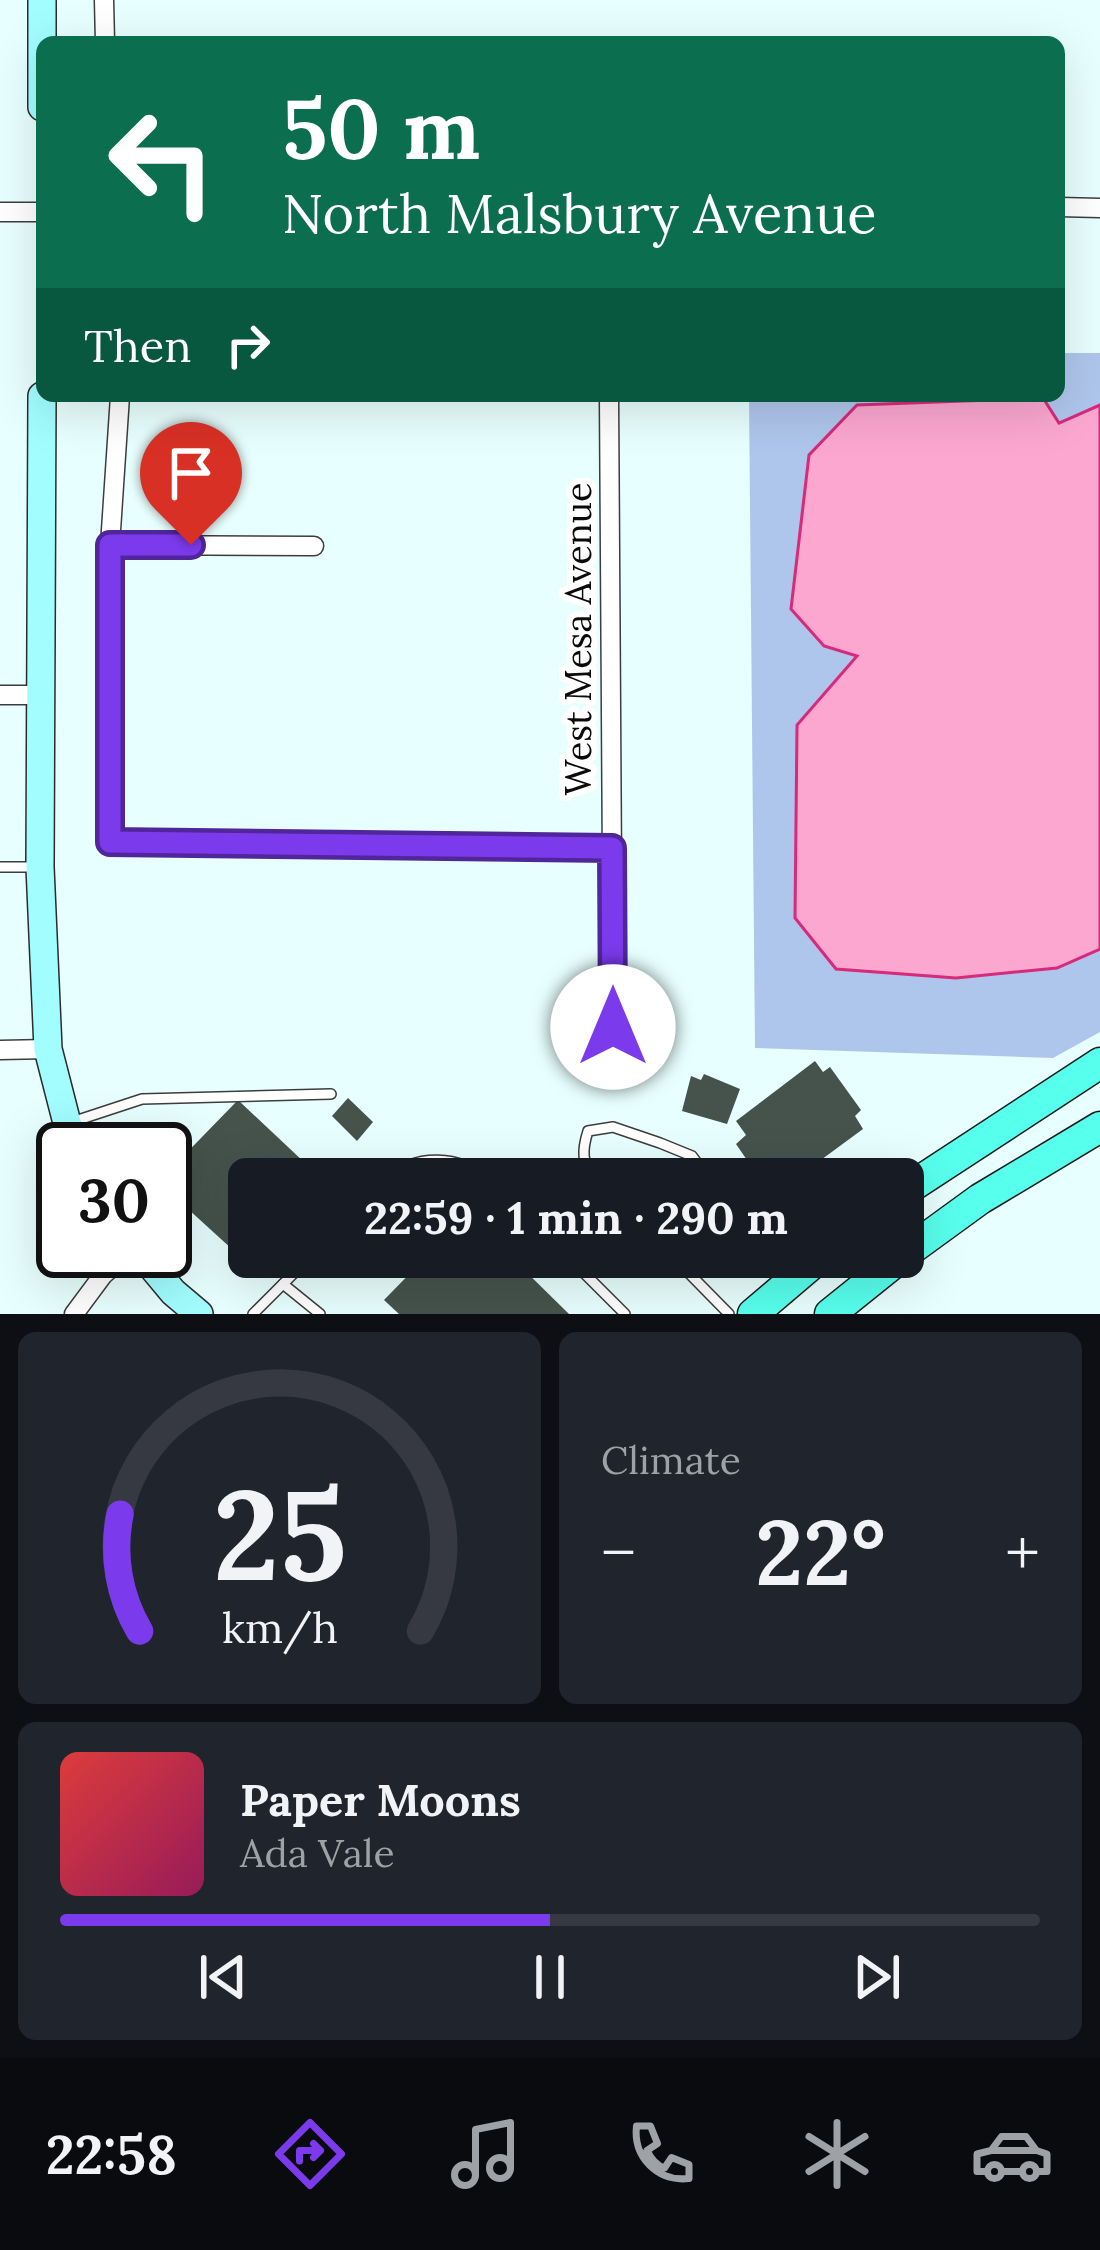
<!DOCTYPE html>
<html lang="en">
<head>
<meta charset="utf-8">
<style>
  :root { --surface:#171b24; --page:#20242c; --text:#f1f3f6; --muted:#9ea1a6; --line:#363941; --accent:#7c3aed }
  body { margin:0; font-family:Lora,serif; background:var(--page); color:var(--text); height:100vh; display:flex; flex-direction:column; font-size:45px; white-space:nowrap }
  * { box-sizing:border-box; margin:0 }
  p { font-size:39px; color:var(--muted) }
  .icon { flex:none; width:66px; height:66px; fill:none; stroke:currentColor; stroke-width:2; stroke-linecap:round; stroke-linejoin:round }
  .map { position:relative; height:1314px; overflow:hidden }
  .drawer { display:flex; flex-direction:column; gap:18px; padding:18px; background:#0d0f14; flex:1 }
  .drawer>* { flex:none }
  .guide { position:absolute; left:36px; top:36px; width:1029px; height:366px; border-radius:18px; box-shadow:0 12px 48px #0002; background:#0b6e4f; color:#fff; overflow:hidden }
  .speed { position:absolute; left:36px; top:1122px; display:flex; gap:24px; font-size:60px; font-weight:700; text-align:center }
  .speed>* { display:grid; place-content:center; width:156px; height:156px; border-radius:50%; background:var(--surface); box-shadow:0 12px 48px #0002; line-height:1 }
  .speed .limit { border:6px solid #111; border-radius:18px; background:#fff; color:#111 }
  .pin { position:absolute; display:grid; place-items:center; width:102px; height:102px; color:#fff; margin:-123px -51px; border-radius:50% 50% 50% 0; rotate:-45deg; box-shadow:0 0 12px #0007 }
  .pin .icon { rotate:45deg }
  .me { position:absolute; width:132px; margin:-66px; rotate:0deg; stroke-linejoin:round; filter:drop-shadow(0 0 9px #0008) }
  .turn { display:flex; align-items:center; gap:42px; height:252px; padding:0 48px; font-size:54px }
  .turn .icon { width:156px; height:156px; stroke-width:2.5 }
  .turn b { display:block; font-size:84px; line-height:102px }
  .then { display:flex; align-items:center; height:114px; padding:0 48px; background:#0003; gap:24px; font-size:45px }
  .big { font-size:90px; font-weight:800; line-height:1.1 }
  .drawer .widget { flex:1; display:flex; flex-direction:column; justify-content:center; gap:18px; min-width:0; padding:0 42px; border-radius:18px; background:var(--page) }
  .drawer .dial { align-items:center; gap:0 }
  .dial svg { height:312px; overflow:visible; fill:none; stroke:var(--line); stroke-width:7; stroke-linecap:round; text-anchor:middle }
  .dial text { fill:var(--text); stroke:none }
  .song { display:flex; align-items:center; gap:36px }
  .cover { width:144px; height:144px; border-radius:18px; background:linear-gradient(135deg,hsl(0 70% 55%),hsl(330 70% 35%)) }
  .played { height:12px; border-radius:6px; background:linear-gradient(90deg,var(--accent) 50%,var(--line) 50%) }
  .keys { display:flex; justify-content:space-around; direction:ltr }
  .heat { display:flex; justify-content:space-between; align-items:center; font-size:66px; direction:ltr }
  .drawer .tiles { flex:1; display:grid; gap:18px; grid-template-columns:1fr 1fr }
  .widget:last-child { grid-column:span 2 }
  .trip { position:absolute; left:228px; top:1158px; width:696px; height:120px; border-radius:18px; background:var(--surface); box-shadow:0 12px 48px #0002; font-weight:800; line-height:120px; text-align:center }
  .menu { display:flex; height:192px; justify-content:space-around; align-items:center; background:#090b0e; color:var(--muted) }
  .menu .icon { width:84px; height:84px }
  .menu .active { color:var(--accent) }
  .menu b { font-size:54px; color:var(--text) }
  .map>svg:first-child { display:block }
  .green { fill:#afc6ec }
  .water { fill:#fba7d0; stroke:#d8297a; stroke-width:3 }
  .building { fill:#46534d }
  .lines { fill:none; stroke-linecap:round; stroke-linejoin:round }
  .lane-casing { stroke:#3d3d3d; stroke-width:12 }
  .street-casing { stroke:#3d3d3d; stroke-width:21 }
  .secondary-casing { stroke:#2c2c2c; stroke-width:30 }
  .primary-casing { stroke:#1b1b1b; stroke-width:33 }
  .lane { stroke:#fff; stroke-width:9 }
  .street { stroke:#fff; stroke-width:18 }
  .secondary { stroke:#a2fdff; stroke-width:27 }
  .primary { stroke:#57ffed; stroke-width:30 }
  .route-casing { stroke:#51269a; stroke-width:30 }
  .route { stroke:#7c3aed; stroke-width:21 }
  .labels { text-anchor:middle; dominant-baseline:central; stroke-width:12; stroke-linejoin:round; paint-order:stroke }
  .street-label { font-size:36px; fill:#0a0a0a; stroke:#fff }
</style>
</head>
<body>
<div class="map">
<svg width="1100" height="1314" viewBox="0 0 1100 1314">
  <rect width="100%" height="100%" fill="#e7fffe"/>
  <polygon class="green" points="1059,353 1100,353 1100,1032 1053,1058 755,1048 749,396 1059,396"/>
  <polygon class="water" points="1043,398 1059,423 1100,405 1100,949 1057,968 956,978 836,969 795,918 797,725 857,656 824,646 791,609 809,455 857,405"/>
  <g class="building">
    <polygon points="815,1061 823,1072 830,1067 861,1110 855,1116 863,1129 795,1179 760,1179 736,1144 746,1135 736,1121"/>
    <polygon points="704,1074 740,1089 727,1124 682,1111 691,1076 701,1080"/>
    <polygon points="348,1098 373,1122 357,1141 332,1116"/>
    <polygon points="238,1100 322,1179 249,1179 249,1255 244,1260 165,1188 165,1175"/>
    <polygon points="426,1257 511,1257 569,1314 399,1314 384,1300"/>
  </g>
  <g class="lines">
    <defs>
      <g id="lane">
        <polyline points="0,867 37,867"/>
        <polyline points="72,1122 142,1099 331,1094"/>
        <path d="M388 1179C416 1152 460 1156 488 1179"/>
        <path d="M596 1179C581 1164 582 1150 588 1131L613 1127 660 1143 692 1156 709 1179"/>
        <polyline points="568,1257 625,1314"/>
        <polyline points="673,1257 729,1314"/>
        <polyline points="770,1257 786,1278"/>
        <polyline points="283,1284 320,1314"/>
        <polyline points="253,1314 310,1257"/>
      </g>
      <g id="street">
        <polyline points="104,0 105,42"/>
        <polyline points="1059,207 1100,208"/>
        <polyline points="0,212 42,212"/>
        <polyline points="120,396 110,545 110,842 612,848"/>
        <polyline points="609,396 613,1027"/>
        <polyline points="110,545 314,546"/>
        <polyline points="0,695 42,695"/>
        <polyline points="0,1050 48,1049"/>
        <polyline points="74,1314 103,1275 130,1251"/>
      </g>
      <g id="secondary">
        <polyline points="42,0 42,107"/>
        <polyline points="42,396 40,867 48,1049 67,1123 79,1149"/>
        <polyline points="139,1251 173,1292 199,1314"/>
      </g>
      <g id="primary">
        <polyline points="903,1192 1100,1063"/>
        <polyline points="903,1255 980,1199 1100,1127"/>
        <polyline points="753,1314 820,1257"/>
        <polyline points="830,1314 901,1257"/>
      </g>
    </defs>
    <use href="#lane" class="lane-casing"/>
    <use href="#street" class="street-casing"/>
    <use href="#secondary" class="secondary-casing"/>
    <use href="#primary" class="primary-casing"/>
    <use href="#lane" class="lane"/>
    <use href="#street" class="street"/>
    <use href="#secondary" class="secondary"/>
    <use href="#primary" class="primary"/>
  </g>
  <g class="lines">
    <defs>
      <polyline id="route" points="191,545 110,545 110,842 612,848 613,1027"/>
    </defs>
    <use href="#route" class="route-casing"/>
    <use href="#route" class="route"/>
  </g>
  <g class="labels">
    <g class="street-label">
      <text transform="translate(578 639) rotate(-90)">West Mesa Avenue</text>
    </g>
  </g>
</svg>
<div class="speed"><div class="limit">30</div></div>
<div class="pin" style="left:191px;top:545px;background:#d93025"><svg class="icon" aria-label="arrive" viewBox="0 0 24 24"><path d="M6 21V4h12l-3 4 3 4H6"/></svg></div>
<svg class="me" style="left:613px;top:1027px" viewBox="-20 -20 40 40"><circle r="19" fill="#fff"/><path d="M0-13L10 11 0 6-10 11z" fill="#7c3aed"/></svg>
<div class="trip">22:59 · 1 min · 290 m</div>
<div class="guide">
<div class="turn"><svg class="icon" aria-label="left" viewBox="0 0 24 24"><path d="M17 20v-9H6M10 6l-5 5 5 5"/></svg><div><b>50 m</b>North Malsbury Avenue</div></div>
<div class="then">Then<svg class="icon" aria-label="right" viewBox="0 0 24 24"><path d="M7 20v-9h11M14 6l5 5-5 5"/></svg></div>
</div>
</div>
<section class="drawer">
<div class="tiles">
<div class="widget dial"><svg viewBox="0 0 100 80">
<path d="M14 69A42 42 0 1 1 86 69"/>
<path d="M14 69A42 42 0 0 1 9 39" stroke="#7c3aed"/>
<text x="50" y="56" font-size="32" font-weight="700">25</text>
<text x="50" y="72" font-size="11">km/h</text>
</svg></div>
<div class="widget"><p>Climate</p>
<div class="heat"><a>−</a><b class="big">22°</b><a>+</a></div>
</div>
<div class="widget">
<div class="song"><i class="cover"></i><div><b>Paper Moons</b><p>Ada Vale</p></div></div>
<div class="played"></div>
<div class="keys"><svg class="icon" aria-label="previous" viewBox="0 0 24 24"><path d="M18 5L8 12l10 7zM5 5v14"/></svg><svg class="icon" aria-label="pause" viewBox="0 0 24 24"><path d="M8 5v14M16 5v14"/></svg><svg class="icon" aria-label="next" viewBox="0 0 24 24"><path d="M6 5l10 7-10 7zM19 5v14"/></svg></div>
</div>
</div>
</section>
<nav class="menu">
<b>22:58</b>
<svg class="icon active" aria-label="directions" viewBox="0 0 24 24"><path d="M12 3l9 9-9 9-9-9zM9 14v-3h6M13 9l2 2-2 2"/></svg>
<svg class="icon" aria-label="music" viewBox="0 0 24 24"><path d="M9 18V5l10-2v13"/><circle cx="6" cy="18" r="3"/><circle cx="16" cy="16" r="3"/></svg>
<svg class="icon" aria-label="phone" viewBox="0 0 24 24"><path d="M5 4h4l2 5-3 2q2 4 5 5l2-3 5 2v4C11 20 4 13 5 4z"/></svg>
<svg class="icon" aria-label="climate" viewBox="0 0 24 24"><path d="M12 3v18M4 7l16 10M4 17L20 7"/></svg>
<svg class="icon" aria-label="car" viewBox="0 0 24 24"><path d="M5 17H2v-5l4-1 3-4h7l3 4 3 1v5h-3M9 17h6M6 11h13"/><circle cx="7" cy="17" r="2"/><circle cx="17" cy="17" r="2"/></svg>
</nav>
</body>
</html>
